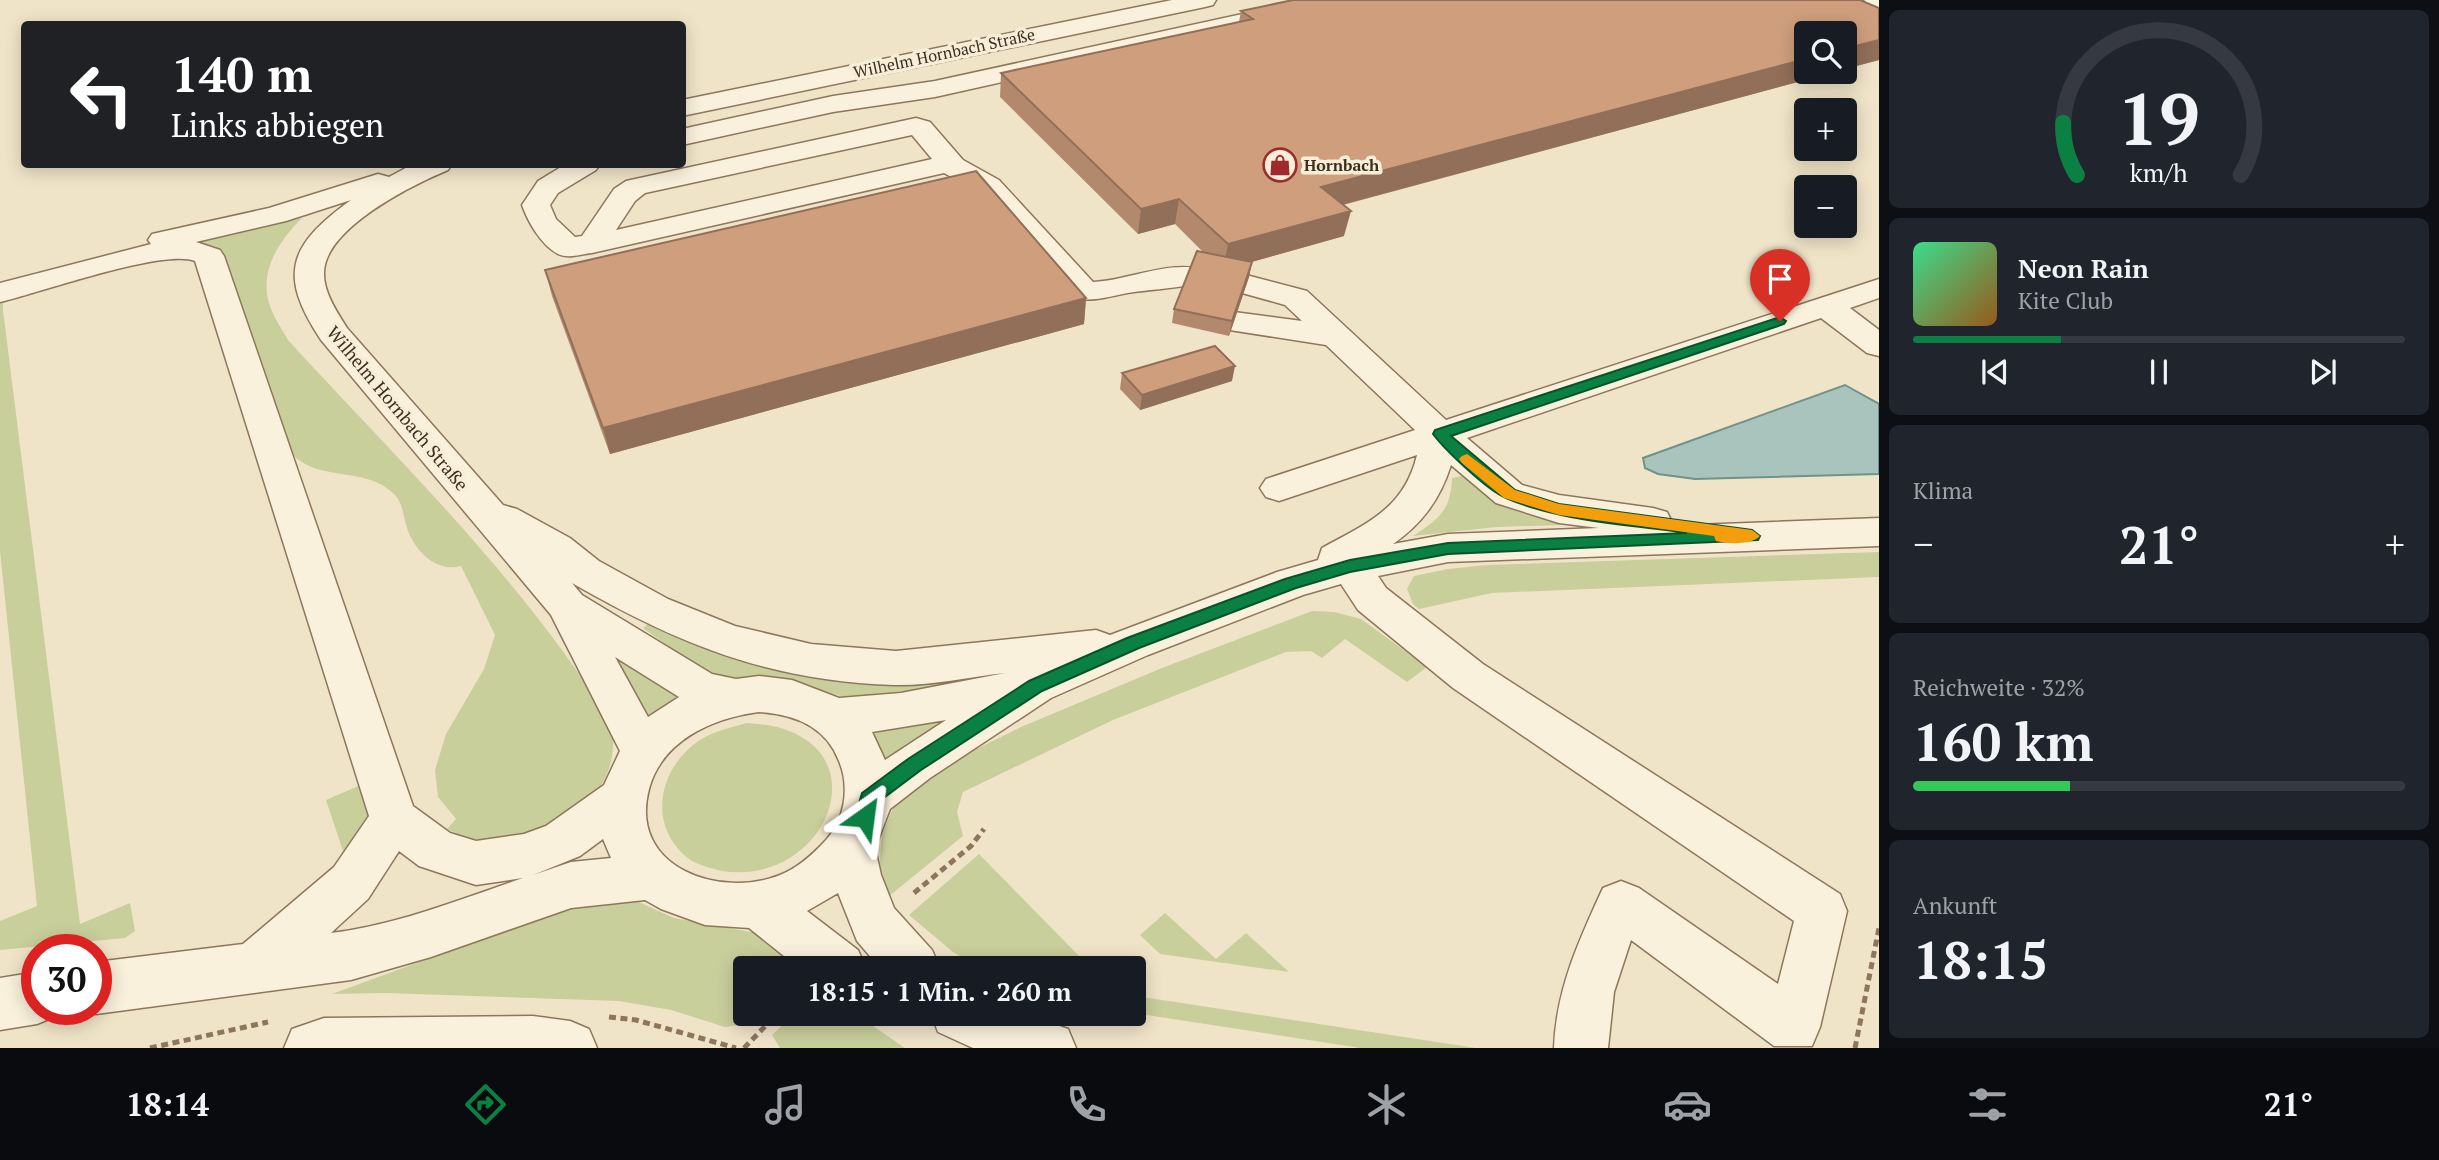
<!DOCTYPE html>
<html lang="de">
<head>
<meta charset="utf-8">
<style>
  :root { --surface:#171b24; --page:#20242c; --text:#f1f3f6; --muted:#9ea1a6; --line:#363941; --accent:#0b8043 }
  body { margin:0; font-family:"PT Serif",serif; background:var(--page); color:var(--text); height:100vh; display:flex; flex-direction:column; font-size:26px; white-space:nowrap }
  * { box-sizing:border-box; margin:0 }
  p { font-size:23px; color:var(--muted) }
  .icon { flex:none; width:38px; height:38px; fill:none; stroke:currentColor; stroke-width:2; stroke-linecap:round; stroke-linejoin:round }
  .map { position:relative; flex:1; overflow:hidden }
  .sheet { display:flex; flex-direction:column; gap:10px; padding:10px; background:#0d0f14; width:560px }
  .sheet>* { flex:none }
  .guide { position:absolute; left:21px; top:21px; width:665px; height:147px; border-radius:7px; box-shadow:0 4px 18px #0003; background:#202124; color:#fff; overflow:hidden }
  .controls { position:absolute; left:1794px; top:21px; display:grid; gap:14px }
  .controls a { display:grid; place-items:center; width:63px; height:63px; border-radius:7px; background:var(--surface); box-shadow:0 4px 18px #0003; font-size:35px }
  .speed { position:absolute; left:21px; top:934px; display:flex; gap:14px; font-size:35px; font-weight:700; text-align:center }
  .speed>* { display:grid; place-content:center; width:91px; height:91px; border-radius:50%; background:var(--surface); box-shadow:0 4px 18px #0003; line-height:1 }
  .speed .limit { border:10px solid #d22; background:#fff; color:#111 }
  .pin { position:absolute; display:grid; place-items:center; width:60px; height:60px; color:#fff; margin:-72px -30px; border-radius:50% 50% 50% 0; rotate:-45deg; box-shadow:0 0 7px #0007 }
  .pin .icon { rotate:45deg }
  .me { position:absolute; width:77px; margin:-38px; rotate:31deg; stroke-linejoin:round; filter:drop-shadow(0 0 5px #0008) }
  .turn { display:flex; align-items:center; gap:24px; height:147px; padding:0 35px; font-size:32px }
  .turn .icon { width:91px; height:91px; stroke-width:2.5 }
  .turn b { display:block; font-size:49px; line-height:60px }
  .big { font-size:52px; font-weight:700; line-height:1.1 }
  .sheet .card { flex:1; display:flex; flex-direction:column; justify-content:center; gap:10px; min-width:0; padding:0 24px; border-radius:10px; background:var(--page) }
  .sheet .dial { align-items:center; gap:0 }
  .dial svg { height:182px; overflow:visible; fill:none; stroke:var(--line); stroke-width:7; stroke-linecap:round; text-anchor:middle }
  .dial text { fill:var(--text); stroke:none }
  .song { display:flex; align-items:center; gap:21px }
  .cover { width:84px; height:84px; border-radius:10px; background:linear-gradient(135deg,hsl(150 70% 55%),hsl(30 70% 35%)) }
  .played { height:7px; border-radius:4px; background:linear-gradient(90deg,var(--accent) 30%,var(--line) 30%) }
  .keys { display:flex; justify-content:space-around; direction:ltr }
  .heat { display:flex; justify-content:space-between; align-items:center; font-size:38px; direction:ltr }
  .charge { height:10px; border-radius:5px; background:linear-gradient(90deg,#34c759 32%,var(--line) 0) }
  .trip { position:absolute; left:733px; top:956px; width:413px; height:70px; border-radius:7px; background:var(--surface); box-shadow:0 4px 18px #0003; font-weight:700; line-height:70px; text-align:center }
  .dock { display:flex; height:112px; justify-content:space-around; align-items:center; background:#090b0e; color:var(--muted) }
  .dock .icon { width:49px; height:49px }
  .dock .current { color:var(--accent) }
  .dock b { font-size:32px; color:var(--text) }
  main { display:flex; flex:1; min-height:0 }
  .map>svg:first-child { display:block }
  .green { fill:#c9cf9b }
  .water { fill:#a9c4bc; stroke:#6f938a; stroke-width:2 }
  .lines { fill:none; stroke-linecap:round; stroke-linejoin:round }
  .minor-casing { stroke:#8d765c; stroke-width:3 }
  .path { stroke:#8d765c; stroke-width:5; stroke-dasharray:7 4.5; stroke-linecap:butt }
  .minor { fill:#faf1dc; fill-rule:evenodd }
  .wall { fill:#b2896c }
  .shaded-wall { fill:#916f58 }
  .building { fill:#cf9f7d; stroke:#916f58; stroke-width:2 }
  .route { fill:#0b8043; stroke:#07532c; stroke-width:2 }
  .slow { fill:#f59e0b }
  .labels { text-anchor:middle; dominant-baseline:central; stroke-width:7; stroke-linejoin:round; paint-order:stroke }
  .far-street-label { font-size:16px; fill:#3d2e20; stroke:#f7eed8 }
  .far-poi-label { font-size:16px; font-weight:bold; fill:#3d2e20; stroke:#f7eed8; text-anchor:start }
  .street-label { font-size:18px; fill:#3d2e20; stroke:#f7eed8 }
</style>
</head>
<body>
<main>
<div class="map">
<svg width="1879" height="1048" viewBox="0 0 1879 1048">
  <rect width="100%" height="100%" fill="#f0e4c8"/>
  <g class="green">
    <path d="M302 218C279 241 258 272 270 306 274 318 282 329 288 340 386 447 494 552 577 671 590 690 611 712 613 736 616 778 587 815 548 827 506 841 489 849 447 829L456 819 438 797 435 770 446 734 484 669 495 635 461 566C437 573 416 552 408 531 403 518 404 505 395 495 366 465 319 483 292 454L220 251 200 243 183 241Z"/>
    <polygon points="33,291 34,294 3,303 3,310 80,924 130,903 135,931 125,938 0,950 0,921 37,906 0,551 0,300"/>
    <path d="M1466 475 1513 509 1562 525 1497 527 1413 536C1439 519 1451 510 1452 478Z"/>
    <polygon points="1879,552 1879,577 1492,593 1419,609 1413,604 1407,589 1414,576 1448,569 1486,565"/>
    <polygon points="1312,611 1334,612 1361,619 1427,667 1407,682 1345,639 1322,658 1311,651 1286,652 1113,720 963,792 957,812 963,836 888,897 879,871 882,834 894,806 918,778 1021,727 1162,668"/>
    <polygon points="648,624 694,644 755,662 960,679 887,700 859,701 795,683 730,678 701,670 643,628"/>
    <polygon points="624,654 683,699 651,721 614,661"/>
    <polygon points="951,711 956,719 883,762 880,746 869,731"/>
    <path d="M747 723C890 730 833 888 722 871 709 868 694 864 684 855 649 822 659 773 693 745 709 732 729 728 747 723Z"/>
    <path d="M363 784C371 817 373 825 352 853L343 851 326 800Z"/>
    <polygon points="979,854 1082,959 1094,968 979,968 953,952 909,915"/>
    <polygon points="632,899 674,918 757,933 808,968 746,968 746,1013 758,1013 746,1024 725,1027 671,1010 619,1001 386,993 332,994 577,904"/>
    <polygon points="1165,913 1216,959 1246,933 1289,972 1160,954 1140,935"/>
    <polygon points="1134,994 1136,996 1476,1048 1360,1048 1134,1013"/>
    <polygon points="795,1013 854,1013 905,1048 780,1048 772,1035"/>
  </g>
  <polygon class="water" points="1845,385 1879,404 1879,474 1695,479 1658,474 1645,468 1643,458"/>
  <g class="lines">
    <defs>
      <g id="minor">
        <polygon points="1172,0 1216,0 1213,5 1205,7 682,116 682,100"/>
        <polygon points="1306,0 1348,0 1345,5 1337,7 935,97 833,112 682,145 682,129 833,96 935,81"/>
        <polygon points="1864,0 1879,0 1879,10 1871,8"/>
        <path d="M916 118 930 122 963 160 999 180 1093 282C1127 281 1165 261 1201 269L1206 276 1201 283C1179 288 1156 289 1134 292 1112 295 1095 303 1073 298L979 192 944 173 592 253C582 254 568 259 558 254 541 245 528 222 522 205L538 181 566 164H600L596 170 558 193 550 205 556 219 575 237 582 236 614 189 626 181ZM912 135 932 159 616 230 635 201 645 193Z"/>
        <path d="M413 164H452L448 170C412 185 323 229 324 274 324 293 337 312 347 328L503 505 517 509 570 538 599 561 668 599 735 626 811 644 896 651 1096 630 1110 635 1277 572 1318 560 1322 548C1367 523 1404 509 1417 455L1279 501 1266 497 1260 488 1266 479 1415 430 1326 345 1223 329 1218 322 1223 315 1234 312 1302 321 1285 305 1235 291 1230 284 1235 277 1246 275 1307 291 1446 420 1879 279V298L1850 308 1879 330V356L1867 353 1821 318 1467 438 1522 485 1559 495 1653 508 1667 512 1672 522 1670 526 1879 518V546L1448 562 1378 576 1386 588 1483 664 1840 894 1847 911 1820 1027 1812 1046H1774L1631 940 1614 992 1608 1048H1554C1556 990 1579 940 1603 888L1621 881 1639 888 1778 984 1794 921 1453 688 1358 610 1341 584 1303 595 1148 655 1051 698 930 778 890 809 875 848 881 875 894 908 932 950 940 968H880L857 941 838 893 807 911 858 950 866 968H799L749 928 705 925 661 909 645 900 571 908 431 957 351 980 96 1014 86 1010H96V962L243 944 334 867 369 816 195 261C164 248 39 293 0 302V283L151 244 148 240 152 234 269 208 378 174 389 177ZM351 200C289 245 277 274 321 340L551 615 620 751 604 785 546 826 524 834 476 841 450 833 413 806 224 256 220 250 196 242 286 221ZM1451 465 1496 503 1559 523 1599 528 1448 534 1393 544C1423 523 1440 499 1451 465ZM572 583C678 644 769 681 894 685 930 686 969 677 1005 673L901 693 839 698 792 680 759 676 736 679 712 674 582 595ZM615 657 679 697 648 717ZM759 712C793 714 826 726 839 761 850 787 845 819 826 840 813 854 798 868 780 875 720 899 628 868 649 789 662 740 713 718 759 712ZM946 720 885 760 872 732ZM603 839 611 858 571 862 533 875 580 856ZM399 851 419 866 476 885 523 878C461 899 397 925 331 933L368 899Z"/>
        <polygon points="37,972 37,1010 58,1010 56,1016 37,1024 0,1030 0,978"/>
        <polygon points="931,1013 1021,1013 1068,1029 1076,1048 973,1048 938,1032"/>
        <polygon points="533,1016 570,1021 589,1029 597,1048 284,1048 292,1029 324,1018"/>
      </g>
    </defs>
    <use href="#minor" class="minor-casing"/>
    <g class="path">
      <polyline points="914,893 971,846 984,829"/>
      <polyline points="609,1017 636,1020 736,1048"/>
      <polyline points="150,1048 268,1022"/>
      <polyline points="744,1048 778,1013"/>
      <polyline points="1855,1048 1879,928"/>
    </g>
    <use href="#minor" class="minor"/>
  </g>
  <g class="wall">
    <polygon points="1879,8 1879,60 1343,205 1344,236 1251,262 1252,262 1249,277 1229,336 1172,323 1174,309 1204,253 1175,224 1138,234 1000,97 1001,73 1239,22 1241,11"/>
    <polygon points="545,270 1086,298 1084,324 610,454 552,296"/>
    <polygon points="1122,373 1232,381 1140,410 1120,389"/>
  </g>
  <g class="shaded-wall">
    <polygon points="1879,40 1879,60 1844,69 1844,49"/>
    <polygon points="1806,59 1806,72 1835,72 1315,212 1321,187"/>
    <polygon points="1179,199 1175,224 1138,234 1141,209"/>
    <polygon points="1351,211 1344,236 1223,270 1228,244"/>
    <polygon points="1252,262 1249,277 1229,336 1232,321"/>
    <polygon points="1086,298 1084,324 610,454 603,428"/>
    <polygon points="1235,366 1232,381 1140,410 1142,395"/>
  </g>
  <g class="building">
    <polygon points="1293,0 1860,0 1879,8 1879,40 1844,49 1844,33 1806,33 1806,59 1321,187 1351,211 1228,244 1179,199 1141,209 1001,73 1253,19 1241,11"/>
    <polygon points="976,171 1086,298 603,428 545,270"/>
    <polygon points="1197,251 1252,262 1232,321 1174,309"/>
    <polygon points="1215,346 1235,366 1142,395 1122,373"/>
  </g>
  <path class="route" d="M1780 317 1786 321 1784 324 1451 436 1515 490 1559 504 1752 530 1760 536 1758 540 1448 554 1350 572 1296 588 1139 648 1042 691 921 770 877 803 872 823 865 825 858 823 855 817 862 793 908 759 1029 681 1127 638 1285 579 1350 560 1448 543 1687 533C1628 524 1562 522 1506 498 1488 491 1445 450 1433 434L1435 430Z"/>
  <path class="slow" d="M1467 454 1515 490 1559 504 1752 530 1760 536C1752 545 1728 544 1716 541L1714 536 1559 515 1504 498 1462 463 1459 459 1462 456Z"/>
  <defs>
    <symbol id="shop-ring" viewBox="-11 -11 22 22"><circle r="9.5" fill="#f7eed8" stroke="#9e2a2b" stroke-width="1.5"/><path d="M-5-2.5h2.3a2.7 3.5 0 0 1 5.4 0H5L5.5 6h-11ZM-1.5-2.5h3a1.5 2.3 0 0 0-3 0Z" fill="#9e2a2b"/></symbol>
  </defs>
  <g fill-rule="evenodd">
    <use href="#shop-ring" x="1261" y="146" width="38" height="38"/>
  </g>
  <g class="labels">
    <g class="far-street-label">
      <text transform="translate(944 53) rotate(-12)">Wilhelm Hornbach Straße</text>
    </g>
    <g class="far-poi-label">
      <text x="1304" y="165">Hornbach</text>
    </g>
    <g class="street-label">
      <text transform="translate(398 408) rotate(50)">Wilhelm Hornbach Straße</text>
    </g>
  </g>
</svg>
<div class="controls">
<a><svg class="icon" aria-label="search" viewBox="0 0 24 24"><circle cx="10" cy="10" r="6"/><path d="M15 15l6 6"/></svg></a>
<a>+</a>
<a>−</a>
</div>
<div class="speed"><div class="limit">30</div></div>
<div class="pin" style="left:1780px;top:321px;background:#d93025"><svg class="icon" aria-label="arrive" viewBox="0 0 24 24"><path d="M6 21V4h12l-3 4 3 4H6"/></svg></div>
<svg class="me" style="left:865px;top:817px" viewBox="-20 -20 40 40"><path d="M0-17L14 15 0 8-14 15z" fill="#0b8043" stroke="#fff" stroke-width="4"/></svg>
<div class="trip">18:15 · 1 Min. · 260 m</div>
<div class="guide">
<div class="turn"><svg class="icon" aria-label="left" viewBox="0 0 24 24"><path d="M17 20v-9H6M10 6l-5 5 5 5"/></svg><div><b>140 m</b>Links abbiegen</div></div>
</div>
</div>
<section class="sheet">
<div class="card dial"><svg viewBox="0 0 100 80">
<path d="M14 69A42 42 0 1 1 86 69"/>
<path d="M14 69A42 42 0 0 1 8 46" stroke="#0b8043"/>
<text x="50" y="56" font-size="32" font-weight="700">19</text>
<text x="50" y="72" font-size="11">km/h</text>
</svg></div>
<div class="card">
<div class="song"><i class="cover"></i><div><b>Neon Rain</b><p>Kite Club</p></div></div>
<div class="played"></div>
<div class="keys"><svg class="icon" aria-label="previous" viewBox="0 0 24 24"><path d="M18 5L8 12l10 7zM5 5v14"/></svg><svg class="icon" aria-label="pause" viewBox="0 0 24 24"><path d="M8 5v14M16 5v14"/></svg><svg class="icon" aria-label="next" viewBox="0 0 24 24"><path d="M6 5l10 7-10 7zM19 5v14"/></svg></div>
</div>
<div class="card"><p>Klima</p>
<div class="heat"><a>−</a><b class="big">21°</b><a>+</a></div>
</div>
<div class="card"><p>Reichweite · 32%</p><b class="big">160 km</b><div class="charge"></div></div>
<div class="card"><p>Ankunft</p><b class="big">18:15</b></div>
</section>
</main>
<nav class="dock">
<b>18:14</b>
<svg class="icon current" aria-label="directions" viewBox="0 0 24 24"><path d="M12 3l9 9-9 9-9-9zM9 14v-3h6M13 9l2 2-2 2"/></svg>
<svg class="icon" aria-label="music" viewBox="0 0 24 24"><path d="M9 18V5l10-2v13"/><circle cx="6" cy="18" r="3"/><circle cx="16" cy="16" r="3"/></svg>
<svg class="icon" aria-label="phone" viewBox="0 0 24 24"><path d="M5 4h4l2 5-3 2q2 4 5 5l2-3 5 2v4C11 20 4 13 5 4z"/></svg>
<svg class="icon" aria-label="climate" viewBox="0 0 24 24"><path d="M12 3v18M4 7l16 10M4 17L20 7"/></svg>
<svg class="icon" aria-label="car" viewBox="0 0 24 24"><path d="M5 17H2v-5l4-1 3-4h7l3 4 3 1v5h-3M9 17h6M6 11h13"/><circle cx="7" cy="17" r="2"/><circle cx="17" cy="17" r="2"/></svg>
<svg class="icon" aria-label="filters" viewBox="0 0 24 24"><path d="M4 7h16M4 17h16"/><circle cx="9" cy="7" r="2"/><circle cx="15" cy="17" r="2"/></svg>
<b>21°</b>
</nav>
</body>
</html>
